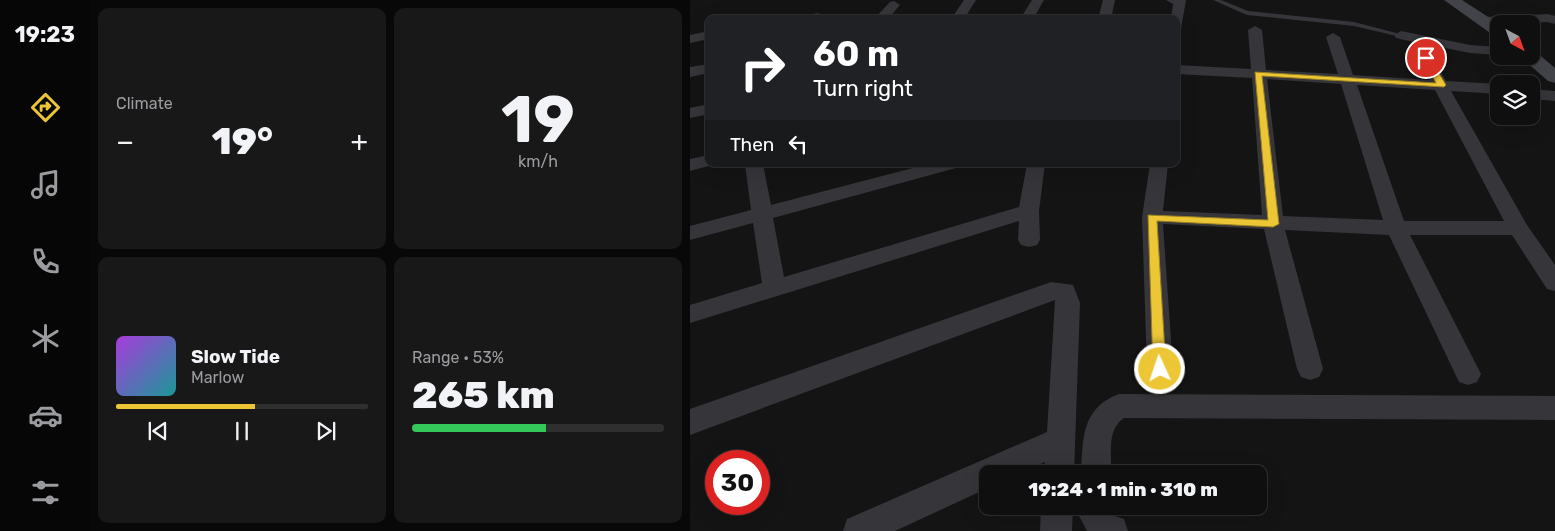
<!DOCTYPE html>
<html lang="en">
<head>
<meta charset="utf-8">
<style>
  :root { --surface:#0f0f10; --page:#181819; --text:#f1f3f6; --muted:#9b9c9f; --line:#2f2f30; --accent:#ecc635 }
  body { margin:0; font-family:Rubik,sans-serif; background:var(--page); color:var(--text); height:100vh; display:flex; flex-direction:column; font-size:19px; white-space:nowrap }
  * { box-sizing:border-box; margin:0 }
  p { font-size:16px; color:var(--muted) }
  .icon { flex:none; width:28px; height:28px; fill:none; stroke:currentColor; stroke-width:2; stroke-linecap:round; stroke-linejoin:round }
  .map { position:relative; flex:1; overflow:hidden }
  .drawer { display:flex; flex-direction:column; gap:8px; padding:8px; background:#080809; width:600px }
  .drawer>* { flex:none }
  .top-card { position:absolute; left:15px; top:15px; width:475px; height:152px; border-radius:10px; box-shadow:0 5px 20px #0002,0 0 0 1px var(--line); background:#202124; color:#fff; overflow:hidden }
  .needle { width:32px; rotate:139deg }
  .tools { position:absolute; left:800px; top:15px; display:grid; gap:10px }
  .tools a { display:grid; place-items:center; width:50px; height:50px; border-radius:10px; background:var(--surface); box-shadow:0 5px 20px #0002,0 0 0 1px var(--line); font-size:25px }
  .speed { position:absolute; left:15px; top:450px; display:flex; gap:10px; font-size:25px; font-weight:700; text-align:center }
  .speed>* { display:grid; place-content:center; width:65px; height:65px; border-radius:50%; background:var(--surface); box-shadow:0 5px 20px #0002,0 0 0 1px var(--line); line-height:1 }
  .speed .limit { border:8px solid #d22; background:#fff; color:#111 }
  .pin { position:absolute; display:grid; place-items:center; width:42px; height:42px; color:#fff; margin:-21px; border:2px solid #fff; border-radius:50%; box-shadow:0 1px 5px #0007 }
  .me { position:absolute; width:55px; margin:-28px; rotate:357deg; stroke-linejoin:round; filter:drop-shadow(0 0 4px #0008) }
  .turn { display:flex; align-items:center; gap:18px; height:105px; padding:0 25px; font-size:22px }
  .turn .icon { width:65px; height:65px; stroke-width:2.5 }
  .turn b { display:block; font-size:35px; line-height:42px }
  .then { display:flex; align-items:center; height:48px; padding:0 25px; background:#0003; gap:10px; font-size:19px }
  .big { font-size:38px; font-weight:800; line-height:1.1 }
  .drawer .widget { flex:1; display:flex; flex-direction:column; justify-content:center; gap:8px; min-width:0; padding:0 18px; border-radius:10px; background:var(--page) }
  .drawer .dial { align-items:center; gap:0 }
  .dial b { font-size:65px; line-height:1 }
  .song { display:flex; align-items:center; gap:15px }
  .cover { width:60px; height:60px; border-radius:8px; background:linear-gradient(135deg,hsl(280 70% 55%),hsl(180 70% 35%)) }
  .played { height:5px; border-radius:2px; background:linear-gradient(90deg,var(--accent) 55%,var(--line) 55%) }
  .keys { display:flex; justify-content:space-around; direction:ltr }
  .heat { display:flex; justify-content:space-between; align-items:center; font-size:28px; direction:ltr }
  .charge { height:8px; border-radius:4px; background:linear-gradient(90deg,#34c759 53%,var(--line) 0) }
  .drawer .tiles { flex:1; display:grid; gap:8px; grid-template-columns:repeat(2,1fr) }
  .trip { position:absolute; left:289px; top:465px; width:288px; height:50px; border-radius:10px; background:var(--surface); box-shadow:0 5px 20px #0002,0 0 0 1px var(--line); font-weight:800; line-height:50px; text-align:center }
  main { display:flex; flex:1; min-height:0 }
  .menu { display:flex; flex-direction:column; width:90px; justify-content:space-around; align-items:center; background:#060606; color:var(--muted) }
  .menu .icon { width:35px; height:35px }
  .menu .on { color:var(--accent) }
  .menu b { font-size:22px; color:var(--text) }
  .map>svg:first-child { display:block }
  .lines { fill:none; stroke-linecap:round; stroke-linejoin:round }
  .lane { fill:#35353a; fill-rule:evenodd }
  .street { fill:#35353a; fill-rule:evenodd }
  .secondary { fill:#43444a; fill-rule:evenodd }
  .route { fill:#ecc635; stroke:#998122 }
</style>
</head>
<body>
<main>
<nav class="menu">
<b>19:23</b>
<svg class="icon on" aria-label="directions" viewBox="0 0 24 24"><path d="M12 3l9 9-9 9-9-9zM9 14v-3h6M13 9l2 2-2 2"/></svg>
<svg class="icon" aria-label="music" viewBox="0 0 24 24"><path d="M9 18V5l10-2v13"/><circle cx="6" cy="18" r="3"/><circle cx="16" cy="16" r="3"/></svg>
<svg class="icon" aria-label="phone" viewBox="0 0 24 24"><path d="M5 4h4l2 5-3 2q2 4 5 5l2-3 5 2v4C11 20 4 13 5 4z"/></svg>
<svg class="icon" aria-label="climate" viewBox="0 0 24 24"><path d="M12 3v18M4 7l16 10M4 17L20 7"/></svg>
<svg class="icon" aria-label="car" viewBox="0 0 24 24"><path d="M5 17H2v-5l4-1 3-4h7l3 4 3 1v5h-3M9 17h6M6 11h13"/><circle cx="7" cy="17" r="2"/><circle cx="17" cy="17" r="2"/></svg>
<svg class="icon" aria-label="filters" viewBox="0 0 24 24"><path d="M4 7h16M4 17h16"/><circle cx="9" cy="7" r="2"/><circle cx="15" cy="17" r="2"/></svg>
</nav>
<section class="drawer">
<div class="tiles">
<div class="widget"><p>Climate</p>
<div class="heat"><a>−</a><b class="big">19°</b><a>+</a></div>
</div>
<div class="widget dial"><b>19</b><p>km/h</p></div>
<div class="widget">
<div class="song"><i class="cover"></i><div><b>Slow Tide</b><p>Marlow</p></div></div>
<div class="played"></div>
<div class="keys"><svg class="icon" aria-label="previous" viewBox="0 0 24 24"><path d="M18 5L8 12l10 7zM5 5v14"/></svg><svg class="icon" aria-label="pause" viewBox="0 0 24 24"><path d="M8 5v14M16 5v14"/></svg><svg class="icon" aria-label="next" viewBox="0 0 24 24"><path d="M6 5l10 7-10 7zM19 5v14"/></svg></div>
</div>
<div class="widget"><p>Range · 53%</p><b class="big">265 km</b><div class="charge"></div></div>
</div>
</section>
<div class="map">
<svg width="865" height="531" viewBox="0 0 865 531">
  <rect width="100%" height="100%" fill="#141415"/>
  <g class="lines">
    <polygon class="lane" points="523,0 531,0 558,11 664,22 714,35 711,37 664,26 557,15"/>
    <g class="street">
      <polygon points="274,0 286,0 274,19 261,19"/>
      <polygon points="342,0 354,0 343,19 330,19"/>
      <polygon points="413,0 425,0 421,19 408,19"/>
      <polygon points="476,0 496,0 491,29 486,30 486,19 481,19 483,4"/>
      <polygon points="204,1 210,5 198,19 184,19 200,2"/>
      <polygon points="128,13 139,19 111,19 112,16"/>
      <polygon points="858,14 865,16 865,24 857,22 795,25 788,21 795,17"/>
      <path d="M565 26 572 30 576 70 648 74 636 37 643 33 650 37 663 75 740 80 721 44 723 42 706 38 704 35 711 31 780 45 809 47V55L780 53 735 44 756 81 809 84V94L761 91 837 225 865 265V291L857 289 822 235H720L791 374 787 382 778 385 769 382 699 235 595 230 633 369 629 377 620 380 611 377 607 369 574 229 473 224 483 369 479 377 470 380 461 377 457 369 452 217 460 164H478L473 211 572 215 562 78 486 74V65L561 69 558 30ZM577 79 651 84 693 220 593 216ZM667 85 745 90 814 221H714Z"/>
      <polygon points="19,31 19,39 0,43 0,35"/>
      <polygon points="19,64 19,73 0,77 0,67"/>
      <polygon points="841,89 865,91 865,101 841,99"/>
      <polygon points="19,104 19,114 0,118 0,108"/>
      <polygon points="19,155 19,164 26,164 0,171 0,159"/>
      <polygon points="55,164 73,164 81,205 238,164 268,164 266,168 83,218 94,277 329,207 337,164 355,164 349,211 350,240 347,245 339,247 331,245 328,240 329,221 0,323 0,305 72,283 63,223 0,240 0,226 61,210"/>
      <polygon points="361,282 383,285 390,303 384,474 354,474 355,462 329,474 298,474 298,488 205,531 153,531 157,519 357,432 365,300 0,435 0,409"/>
      <path d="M429 394 865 396V420L434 418C416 430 422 455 421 474H391C393 439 391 408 429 394Z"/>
      <polygon points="351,506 383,506 382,531 350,531"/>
      <polygon points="388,506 420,506 425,516 434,519 438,531 397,531 388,514"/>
    </g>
    <g class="secondary">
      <polygon points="754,0 772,0 809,24 809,36 803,35"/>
      <polygon points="841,51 846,52 865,68 865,83 858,81 834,60 831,56 841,56"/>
    </g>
  </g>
  <polygon class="route" points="733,57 740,58 756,85 754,87 572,76 589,224 583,227 467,221 476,369 474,373 465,373 463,369 458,215 578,220 565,72 746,83"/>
</svg>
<div class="tools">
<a><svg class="needle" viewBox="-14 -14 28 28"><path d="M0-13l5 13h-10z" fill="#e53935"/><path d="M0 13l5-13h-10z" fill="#9b9c9f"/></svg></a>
<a><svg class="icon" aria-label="layers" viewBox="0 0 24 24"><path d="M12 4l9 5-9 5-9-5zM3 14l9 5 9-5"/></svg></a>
</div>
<div class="speed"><div class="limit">30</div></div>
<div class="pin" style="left:736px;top:58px;background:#d93025"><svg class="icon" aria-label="arrive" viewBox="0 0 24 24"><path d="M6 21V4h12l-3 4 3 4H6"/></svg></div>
<svg class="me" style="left:470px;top:369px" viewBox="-20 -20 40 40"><circle r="17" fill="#ecc635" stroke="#fff" stroke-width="3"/><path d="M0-11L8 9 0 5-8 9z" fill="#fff"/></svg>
<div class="trip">19:24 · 1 min · 310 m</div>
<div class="top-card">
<div class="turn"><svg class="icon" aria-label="right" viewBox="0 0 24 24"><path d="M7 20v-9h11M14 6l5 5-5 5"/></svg><div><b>60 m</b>Turn right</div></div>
<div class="then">Then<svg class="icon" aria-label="left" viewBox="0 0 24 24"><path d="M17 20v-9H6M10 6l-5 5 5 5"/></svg></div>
</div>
</div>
</main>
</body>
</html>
